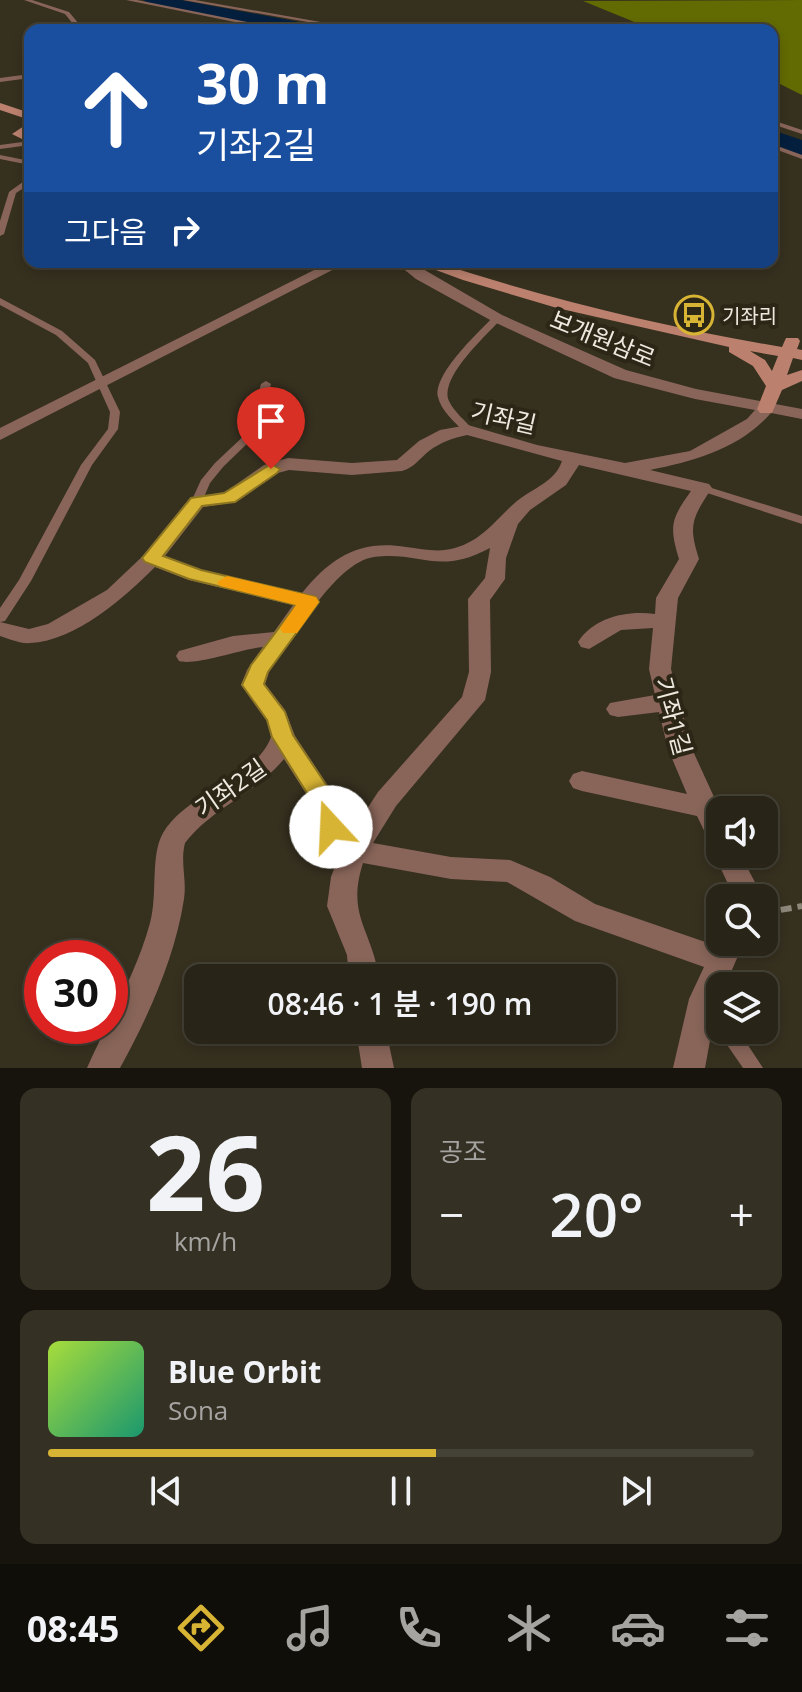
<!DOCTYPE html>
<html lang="ko">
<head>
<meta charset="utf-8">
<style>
  :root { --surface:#282417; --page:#343024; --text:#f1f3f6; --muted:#a5a4a1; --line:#444136; --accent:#d8b434 }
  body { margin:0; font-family:"Open Sans","Noto Sans KR",sans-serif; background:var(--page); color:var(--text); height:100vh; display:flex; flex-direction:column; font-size:30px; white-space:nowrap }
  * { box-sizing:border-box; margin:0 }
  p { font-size:26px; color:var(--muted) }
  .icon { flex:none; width:44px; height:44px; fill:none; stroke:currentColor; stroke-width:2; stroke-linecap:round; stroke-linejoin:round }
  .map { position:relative; height:1068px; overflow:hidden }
  .details { display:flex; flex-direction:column; gap:20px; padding:20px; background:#16140d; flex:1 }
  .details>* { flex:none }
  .banner { position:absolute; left:24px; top:24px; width:754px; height:244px; border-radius:16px; box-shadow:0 4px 12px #0003,0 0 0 2px var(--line); background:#1a4fa0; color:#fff; overflow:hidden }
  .tools { position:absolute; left:706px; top:796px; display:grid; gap:16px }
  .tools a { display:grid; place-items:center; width:72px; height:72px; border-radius:16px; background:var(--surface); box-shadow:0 4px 12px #0003,0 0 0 2px var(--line); font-size:40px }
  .speed { position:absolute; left:24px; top:940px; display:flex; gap:16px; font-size:40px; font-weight:700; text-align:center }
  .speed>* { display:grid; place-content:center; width:104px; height:104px; border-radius:50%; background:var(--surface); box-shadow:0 4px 12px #0003,0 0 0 2px var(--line); line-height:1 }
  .speed .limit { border:12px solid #d22; background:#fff; color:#111 }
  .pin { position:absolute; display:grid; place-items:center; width:68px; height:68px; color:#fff; margin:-82px -34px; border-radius:50% 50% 50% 0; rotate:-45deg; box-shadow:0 0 8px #0007 }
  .pin .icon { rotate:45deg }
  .me { position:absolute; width:88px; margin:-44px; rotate:340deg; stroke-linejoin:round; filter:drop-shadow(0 0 6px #0008) }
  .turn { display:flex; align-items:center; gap:28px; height:168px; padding:0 40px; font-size:36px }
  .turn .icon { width:104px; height:104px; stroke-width:2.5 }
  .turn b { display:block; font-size:56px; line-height:68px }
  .then { display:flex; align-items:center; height:76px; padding:0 40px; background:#0003; gap:16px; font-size:30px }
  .big { font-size:60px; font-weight:600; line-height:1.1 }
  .details .widget { flex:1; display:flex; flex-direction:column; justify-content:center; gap:12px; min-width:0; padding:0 28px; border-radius:16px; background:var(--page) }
  .details .dial { align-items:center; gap:0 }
  .dial b { font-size:104px; line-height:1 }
  .song { display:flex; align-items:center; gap:24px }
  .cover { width:96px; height:96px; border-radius:12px; background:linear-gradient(135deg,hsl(80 70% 55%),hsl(160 70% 35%)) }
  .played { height:8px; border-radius:4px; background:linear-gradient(90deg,var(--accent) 55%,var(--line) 55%) }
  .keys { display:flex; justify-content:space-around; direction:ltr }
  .heat { display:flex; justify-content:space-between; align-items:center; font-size:44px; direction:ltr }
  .details .tiles { flex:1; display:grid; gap:20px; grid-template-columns:1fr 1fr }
  .widget:last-child { grid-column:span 2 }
  .trip { position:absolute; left:184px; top:964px; width:432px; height:80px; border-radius:16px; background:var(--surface); box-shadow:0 4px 12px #0003,0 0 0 2px var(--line); font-weight:600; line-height:80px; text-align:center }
  .menu { display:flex; height:128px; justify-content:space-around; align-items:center; background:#100e09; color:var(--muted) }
  .menu .icon { width:56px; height:56px }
  .menu .active { color:var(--accent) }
  .menu b { font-size:36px; color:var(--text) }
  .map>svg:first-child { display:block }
  .forest { fill:#626a02 }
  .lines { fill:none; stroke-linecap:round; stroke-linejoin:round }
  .river { fill:#031f3d; fill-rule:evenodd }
  .path { stroke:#8d887a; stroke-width:6; stroke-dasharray:11 6; stroke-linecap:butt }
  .lane { fill:#896559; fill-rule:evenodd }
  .street { fill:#896559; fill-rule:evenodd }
  .secondary { fill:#bb816e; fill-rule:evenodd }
  .route { fill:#d8b434; stroke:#8c7522; stroke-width:2 }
  .slow { fill:#f59e0b }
  .labels { text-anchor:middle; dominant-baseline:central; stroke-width:8; stroke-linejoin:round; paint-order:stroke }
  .far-poi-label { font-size:20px; fill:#ede9df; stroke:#2c2616; text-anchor:start }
  .street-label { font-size:24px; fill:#ede9df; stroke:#2c2616 }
</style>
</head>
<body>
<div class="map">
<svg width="802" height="1068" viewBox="0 0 802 1068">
  <rect width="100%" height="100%" fill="#36301f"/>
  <polygon class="forest" points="802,0 802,95 772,80 772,30 654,30 583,1"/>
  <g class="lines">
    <g class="river">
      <polygon points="143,0 181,0 310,24 320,30 280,30 152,5"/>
      <polygon points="772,130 802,140 802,155 772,145"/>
    </g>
    <polyline class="path" points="764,913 802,906"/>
    <g class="lane">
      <polygon points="24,0 32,0 69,12 84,30 78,30 65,14"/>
      <polygon points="126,0 137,0 287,30 275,30"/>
      <polygon points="183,0 195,0 366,30 353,30"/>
      <polygon points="30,74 30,78 0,82 0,78"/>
      <polygon points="772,120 802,130 802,134 772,124"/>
      <polygon points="30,141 30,145 0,149 0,145"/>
      <polygon points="772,144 802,155 802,159 772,148"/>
      <polygon points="0,155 30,161 30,165 0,159"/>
      <polygon points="27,179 30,179 30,184 16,193 4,234 0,236 0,221 9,192"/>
      <polygon points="0,298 62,331 95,360 120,412 118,429 92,465 31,581 5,621 0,622 0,608 19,580 81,465 108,429 110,412 88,363 56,335 0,305"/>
      <path d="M497 315 502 318C487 335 439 377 449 401 454 412 465 420 473 430L468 433 464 432C455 422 441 411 438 397 433 374 479 332 494 316Z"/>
      <polygon points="266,381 271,384 258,433 223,467 210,483 201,504 193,504 191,502 201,480 215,463 248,432 261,384"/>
      <polygon points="702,485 802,516 802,524 698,490 696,488"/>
      <path d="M706 993C723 999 720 1015 720 1030H738L763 1068H743L721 1036 718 1029C709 1025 701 1010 697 1001L700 995Z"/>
    </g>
    <g class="street">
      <polygon points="330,262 348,262 0,440 0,428"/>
      <path d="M395 262H411L502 315 626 370 696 389 802 409V419L771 413C739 449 695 461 650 470L709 484 712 488C692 518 688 525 699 559L678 598 671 669 692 749 720 810V854H740L757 886 758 898H730L729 886 714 854 717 848 711 845 697 816 582 791 573 788 569 781 573 774 582 771 687 794 668 749 659 712 618 717 610 715 606 709 610 703 655 695 649 669 653 628 621 630 589 649 581 647 578 642C594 617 627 610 655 614L656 598 679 559C669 526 671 519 691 491L579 465 566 485 530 510 518 524 506 558 505 579 490 600 491 672 485 700 396 806 373 843 451 857 510 860 550 877 595 904 714 945 720 933V942H744L725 986H720L705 1068H673L689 999 704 967 575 921 507 882 451 879 363 863C346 916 372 929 379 978H349L347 955 327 906 331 877 340 853 322 834 309 798 284 759C256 793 212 808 185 843 180 862 187 880 184 899 175 958 148 1017 120 1068H87C109 1018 135 977 150 923 158 894 150 856 163 833 187 792 256 779 271 737L266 717 241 685 247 670 263 647C241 649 195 666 179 661L176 656 179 651 233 636 274 632 293 605 189 580 155 567C125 597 76 641 30 643 21 644 9 639 0 636V622L29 629 48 624 107 590 145 554 190 498 224 493 264 465 288 458 352 463 397 460 419 441 440 430 468 425 537 445 625 463 690 451 747 419 755 410 695 399 614 378 492 321 416 279ZM467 435 562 461C555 482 533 488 517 501 496 519 483 540 455 548 439 553 422 549 406 547 360 539 330 558 302 593L202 570 165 556 203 507 236 502 278 473 289 470 352 475 402 471C414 468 420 458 429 451 441 442 453 438 467 435ZM490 548 485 578 468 599 469 672 462 697 378 792 352 832 342 822 330 789 295 736 285 710 265 684 269 672C291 642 335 562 374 557 421 551 438 576 490 548Z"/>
      <polygon points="356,1030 386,1030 394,1068 362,1068"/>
    </g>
    <g class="secondary">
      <polygon points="0,103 30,113 30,120 0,110"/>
      <polygon points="30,122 30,130 26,133 30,135 30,143 12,134"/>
      <path d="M414 262H435C549 299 664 327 782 347L786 338H798L800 341 797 349 802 350V360L793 358 787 375 802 370V381L782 390 772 413H760L757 409 766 386 753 366 729 352V347L557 308 463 280ZM750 351 778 356 772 371 765 360Z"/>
    </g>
  </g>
  <polygon class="route" points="271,464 280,469 277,473 235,502 202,506 163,556 201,570 316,597 319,602 268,672 264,684 285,712 293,735 329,789 343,827 340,834 331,837 323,834 310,798 272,737 267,720 242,685 251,665 296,605 189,579 145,562 142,558 191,498 224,493"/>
  <polygon class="slow" points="227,576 316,597 319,602 297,633 283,633 280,628 296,605 220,586 217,582"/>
  <defs>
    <symbol id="bus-ring" viewBox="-11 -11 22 22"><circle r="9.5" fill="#2c2616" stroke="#d8b434" stroke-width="1.5"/><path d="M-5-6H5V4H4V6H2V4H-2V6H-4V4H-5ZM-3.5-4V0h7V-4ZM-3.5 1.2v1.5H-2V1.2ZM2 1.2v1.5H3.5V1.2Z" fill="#d8b434"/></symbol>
  </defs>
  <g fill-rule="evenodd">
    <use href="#bus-ring" x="672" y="293" width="44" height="44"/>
  </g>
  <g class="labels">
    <g class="far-poi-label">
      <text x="722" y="315">기좌리</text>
    </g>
    <g class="street-label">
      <text transform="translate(603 338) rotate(22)">보개원삼로</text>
      <text transform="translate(504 417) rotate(13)">기좌길</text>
      <text transform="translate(674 716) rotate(75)">기좌1길</text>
      <text transform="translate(230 787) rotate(-35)">기좌2길</text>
    </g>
  </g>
</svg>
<div class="tools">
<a><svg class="icon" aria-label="sound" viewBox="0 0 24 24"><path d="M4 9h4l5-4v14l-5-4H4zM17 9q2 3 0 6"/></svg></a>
<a><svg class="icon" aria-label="search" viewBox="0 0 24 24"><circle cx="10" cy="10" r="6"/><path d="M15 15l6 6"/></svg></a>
<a><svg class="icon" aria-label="layers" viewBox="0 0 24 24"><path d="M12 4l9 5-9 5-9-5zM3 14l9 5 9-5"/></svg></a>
</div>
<div class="speed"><div class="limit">30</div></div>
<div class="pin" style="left:271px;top:469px;background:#d93025"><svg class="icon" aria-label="arrive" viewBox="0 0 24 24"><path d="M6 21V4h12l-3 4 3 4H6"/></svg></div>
<svg class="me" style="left:331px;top:827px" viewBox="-20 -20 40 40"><circle r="19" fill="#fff"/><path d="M0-13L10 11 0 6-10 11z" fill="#d8b434"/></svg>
<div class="trip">08:46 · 1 분 · 190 m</div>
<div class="banner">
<div class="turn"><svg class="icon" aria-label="ahead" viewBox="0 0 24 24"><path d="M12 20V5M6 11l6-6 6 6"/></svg><div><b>30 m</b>기좌2길</div></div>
<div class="then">그다음<svg class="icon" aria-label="right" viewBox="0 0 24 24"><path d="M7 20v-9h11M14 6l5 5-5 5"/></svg></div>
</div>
</div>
<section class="details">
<div class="tiles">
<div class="widget dial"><b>26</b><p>km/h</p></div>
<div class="widget"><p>공조</p>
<div class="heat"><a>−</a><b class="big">20°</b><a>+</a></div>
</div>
<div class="widget">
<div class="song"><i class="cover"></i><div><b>Blue Orbit</b><p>Sona</p></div></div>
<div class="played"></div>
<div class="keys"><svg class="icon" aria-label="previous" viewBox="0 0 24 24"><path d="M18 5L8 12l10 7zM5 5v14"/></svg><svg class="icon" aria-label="pause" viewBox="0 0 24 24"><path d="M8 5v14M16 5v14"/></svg><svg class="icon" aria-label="next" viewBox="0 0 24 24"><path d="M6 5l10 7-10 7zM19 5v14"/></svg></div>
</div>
</div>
</section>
<nav class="menu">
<b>08:45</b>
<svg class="icon active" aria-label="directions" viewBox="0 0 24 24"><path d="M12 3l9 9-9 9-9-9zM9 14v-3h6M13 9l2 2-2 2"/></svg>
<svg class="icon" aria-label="music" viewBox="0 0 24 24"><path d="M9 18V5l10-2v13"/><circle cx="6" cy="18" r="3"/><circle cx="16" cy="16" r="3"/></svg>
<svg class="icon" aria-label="phone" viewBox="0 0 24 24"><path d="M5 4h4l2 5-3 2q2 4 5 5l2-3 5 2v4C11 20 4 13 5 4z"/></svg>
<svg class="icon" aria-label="climate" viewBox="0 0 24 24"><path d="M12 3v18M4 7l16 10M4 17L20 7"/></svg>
<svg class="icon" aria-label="car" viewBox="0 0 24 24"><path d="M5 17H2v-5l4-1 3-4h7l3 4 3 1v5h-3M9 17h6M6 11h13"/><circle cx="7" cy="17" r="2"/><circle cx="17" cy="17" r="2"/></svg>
<svg class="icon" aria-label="filters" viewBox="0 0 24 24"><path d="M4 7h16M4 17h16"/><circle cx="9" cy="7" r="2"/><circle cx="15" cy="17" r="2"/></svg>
</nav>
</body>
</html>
